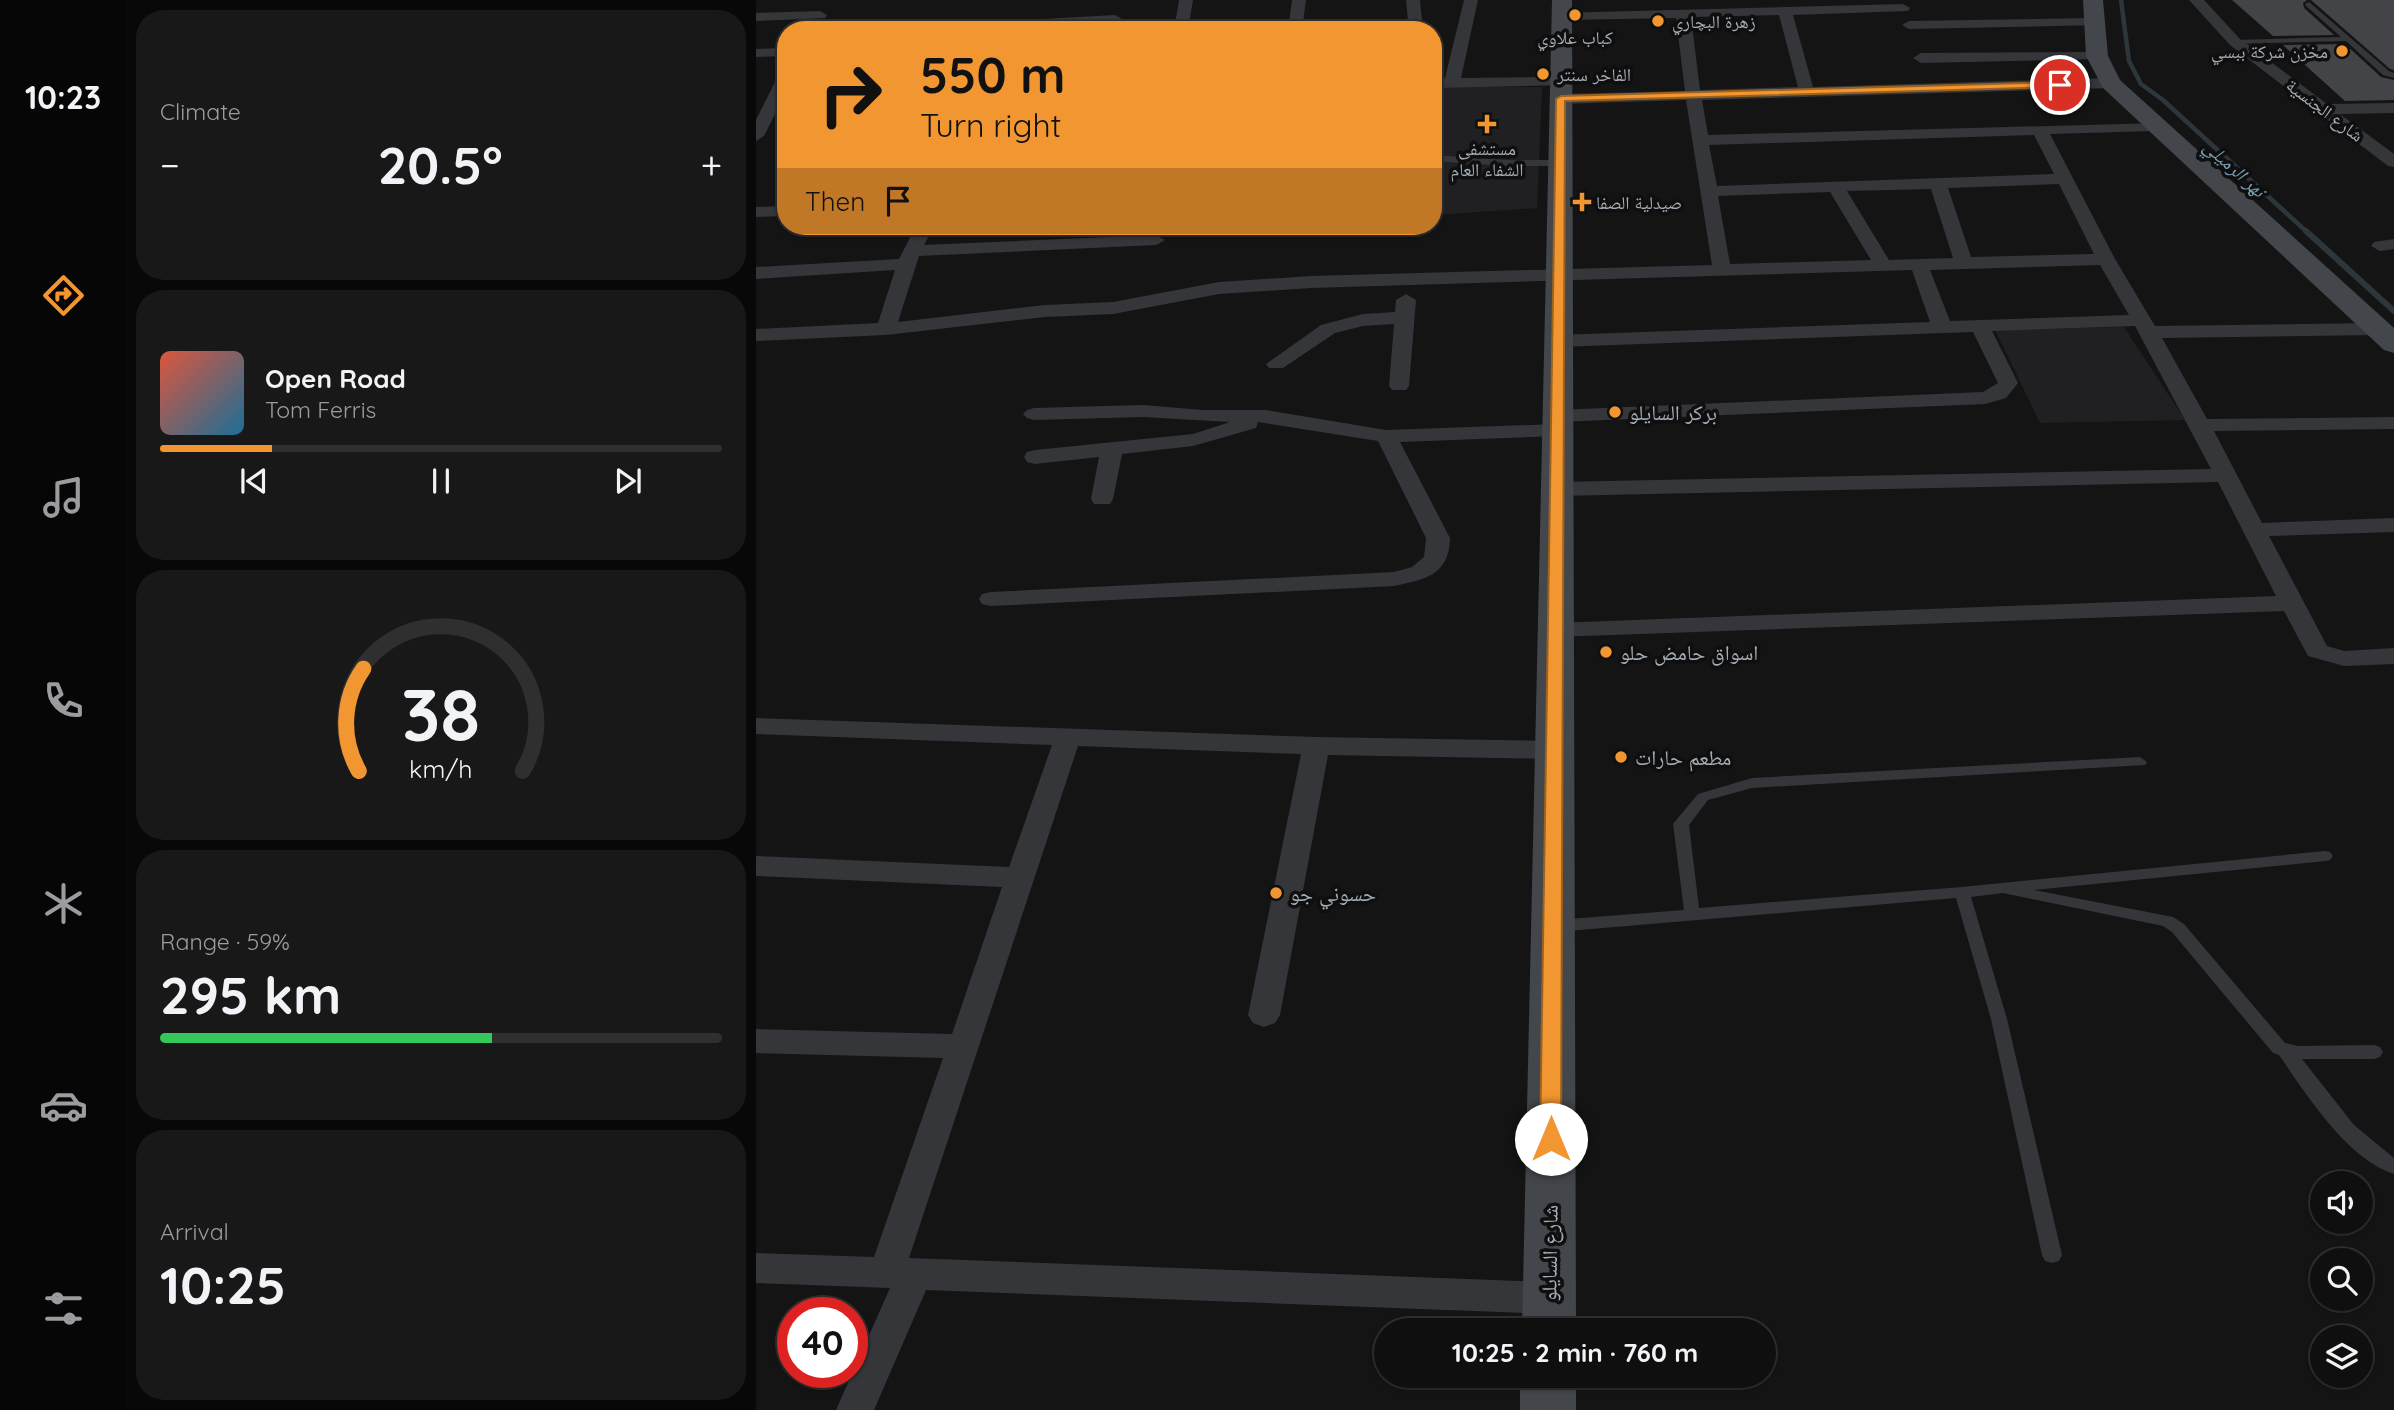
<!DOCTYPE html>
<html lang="en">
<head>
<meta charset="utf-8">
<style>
  :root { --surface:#0f0f10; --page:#181819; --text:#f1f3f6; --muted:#9b9c9f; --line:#2f2f30; --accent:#f19630 }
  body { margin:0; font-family:Quicksand,"Noto Naskh Arabic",sans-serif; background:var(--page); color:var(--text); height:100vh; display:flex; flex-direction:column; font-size:26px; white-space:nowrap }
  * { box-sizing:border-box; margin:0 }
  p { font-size:23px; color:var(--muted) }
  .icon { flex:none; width:38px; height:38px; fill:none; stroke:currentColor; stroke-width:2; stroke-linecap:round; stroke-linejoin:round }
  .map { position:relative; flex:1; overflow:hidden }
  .drawer { display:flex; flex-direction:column; gap:10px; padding:10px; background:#080809; width:630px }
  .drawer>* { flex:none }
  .hud { position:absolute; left:21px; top:21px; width:665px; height:214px; border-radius:28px; box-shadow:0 2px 5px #0004,0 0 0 2px var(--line); background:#f19630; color:#111; overflow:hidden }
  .fabs { position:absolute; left:1554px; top:1171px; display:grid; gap:14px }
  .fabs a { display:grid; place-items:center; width:63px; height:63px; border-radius:50%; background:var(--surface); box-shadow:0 2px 5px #0004,0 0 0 2px var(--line); font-size:35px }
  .speed { position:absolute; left:21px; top:1297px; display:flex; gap:14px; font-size:35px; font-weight:700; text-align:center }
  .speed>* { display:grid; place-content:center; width:91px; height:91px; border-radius:50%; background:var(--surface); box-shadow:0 2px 5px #0004,0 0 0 2px var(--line); line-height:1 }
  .speed .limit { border:10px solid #d22; background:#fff; color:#111 }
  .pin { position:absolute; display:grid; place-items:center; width:60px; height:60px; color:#fff; margin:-30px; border:4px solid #fff; border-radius:50%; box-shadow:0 2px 7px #0007 }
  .me { position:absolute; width:77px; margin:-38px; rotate:0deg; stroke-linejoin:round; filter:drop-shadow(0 0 5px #0008) }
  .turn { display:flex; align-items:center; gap:24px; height:147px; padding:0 28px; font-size:32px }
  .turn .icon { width:91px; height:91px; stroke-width:2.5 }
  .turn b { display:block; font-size:49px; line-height:60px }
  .then { display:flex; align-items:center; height:66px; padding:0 28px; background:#0003; gap:14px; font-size:26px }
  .big { font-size:52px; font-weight:700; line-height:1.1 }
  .drawer .tile { flex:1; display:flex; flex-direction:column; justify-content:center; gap:10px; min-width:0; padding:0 24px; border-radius:28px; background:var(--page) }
  .drawer .dial { align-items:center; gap:0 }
  .dial svg { height:182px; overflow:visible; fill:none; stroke:var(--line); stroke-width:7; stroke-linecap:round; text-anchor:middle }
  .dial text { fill:var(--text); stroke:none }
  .song { display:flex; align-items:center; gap:21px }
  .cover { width:84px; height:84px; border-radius:10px; background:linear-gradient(135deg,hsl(10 70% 55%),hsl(200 70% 35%)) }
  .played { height:7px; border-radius:4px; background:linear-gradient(90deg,var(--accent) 20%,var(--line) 20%) }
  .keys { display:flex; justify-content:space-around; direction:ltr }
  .heat { display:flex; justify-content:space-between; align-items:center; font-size:38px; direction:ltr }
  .charge { height:10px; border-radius:5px; background:linear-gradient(90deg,#34c759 59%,var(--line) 0) }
  .trip { position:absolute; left:618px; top:1318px; width:402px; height:70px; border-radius:35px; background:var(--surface); box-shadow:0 2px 5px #0004,0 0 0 2px var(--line); font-weight:700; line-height:70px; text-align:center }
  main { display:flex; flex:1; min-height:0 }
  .dock { display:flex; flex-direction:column; width:126px; justify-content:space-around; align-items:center; background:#060606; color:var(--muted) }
  .dock .icon { width:49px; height:49px }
  .dock .on { color:var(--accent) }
  .dock b { font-size:32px; color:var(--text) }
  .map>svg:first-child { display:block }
  .built { fill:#202022 }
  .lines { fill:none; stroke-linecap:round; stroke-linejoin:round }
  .stream-far1 { stroke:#2c363b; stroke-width:4.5 }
  .stream { stroke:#2c363b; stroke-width:6 }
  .building { fill:#434448 }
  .lane { fill:#35363a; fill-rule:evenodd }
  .street { fill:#35363a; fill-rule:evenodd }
  .secondary { fill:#43464a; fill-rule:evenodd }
  .route { fill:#f19630; stroke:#9d621f; stroke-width:2 }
  .poi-dot { fill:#f19630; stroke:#0f0f10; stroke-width:2.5 }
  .labels { text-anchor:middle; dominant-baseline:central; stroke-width:7; stroke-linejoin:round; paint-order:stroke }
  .far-poi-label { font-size:18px; fill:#a5adb6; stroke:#0f0f10; text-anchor:start }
  .far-street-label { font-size:18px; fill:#a5adb6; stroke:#0f0f10 }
  .far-water-label { font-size:19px; font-style:italic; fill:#7c9fb1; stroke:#0f0f10 }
  .poi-label { font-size:21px; fill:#a5adb6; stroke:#0f0f10; text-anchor:start }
  .street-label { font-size:21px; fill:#a5adb6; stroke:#0f0f10 }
</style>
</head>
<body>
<main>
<nav class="dock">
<b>10:23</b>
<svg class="icon on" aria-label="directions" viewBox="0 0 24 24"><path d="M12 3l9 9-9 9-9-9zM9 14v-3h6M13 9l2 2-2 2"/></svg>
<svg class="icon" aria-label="music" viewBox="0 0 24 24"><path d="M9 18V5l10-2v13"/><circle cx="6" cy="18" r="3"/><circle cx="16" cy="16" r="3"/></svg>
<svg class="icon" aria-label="phone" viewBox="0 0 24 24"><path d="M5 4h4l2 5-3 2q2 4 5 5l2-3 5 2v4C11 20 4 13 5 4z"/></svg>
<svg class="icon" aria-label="climate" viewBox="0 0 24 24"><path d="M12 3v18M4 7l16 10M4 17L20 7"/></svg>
<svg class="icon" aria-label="car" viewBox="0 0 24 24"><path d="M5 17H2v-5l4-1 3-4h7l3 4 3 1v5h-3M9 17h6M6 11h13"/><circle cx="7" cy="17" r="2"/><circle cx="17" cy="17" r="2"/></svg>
<svg class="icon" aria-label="filters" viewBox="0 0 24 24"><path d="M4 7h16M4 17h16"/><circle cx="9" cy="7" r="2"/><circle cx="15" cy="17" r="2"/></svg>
</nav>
<section class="drawer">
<div class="tile"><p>Climate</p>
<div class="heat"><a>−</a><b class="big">20.5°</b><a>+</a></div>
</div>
<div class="tile">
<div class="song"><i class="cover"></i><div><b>Open Road</b><p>Tom Ferris</p></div></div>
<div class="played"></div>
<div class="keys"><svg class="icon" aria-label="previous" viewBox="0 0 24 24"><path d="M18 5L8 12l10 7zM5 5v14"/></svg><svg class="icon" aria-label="pause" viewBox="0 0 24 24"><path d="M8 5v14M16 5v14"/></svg><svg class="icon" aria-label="next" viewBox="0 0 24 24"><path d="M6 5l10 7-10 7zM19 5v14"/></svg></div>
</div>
<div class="tile dial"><svg viewBox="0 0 100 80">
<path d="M14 69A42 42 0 1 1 86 69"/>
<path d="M14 69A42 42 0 0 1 16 24" stroke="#f19630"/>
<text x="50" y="56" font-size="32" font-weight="700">38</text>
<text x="50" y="72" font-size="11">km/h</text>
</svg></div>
<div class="tile"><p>Range · 59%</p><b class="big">295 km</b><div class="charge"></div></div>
<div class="tile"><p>Arrival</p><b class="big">10:25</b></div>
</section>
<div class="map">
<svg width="1638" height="1410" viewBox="0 0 1638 1410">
  <rect width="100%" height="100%" fill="#141415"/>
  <g class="built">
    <polygon points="677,87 786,87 781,208 677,215"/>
    <polygon points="1368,327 1429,420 1284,423 1239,330"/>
  </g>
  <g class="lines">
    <polyline class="stream-far1" points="1365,0 1373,61 1385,84 1407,100 1552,233"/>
    <polyline class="stream" points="1550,231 1638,311"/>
  </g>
  <g class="building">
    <polygon points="1476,0 1551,0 1547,3 1548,8 1578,35 1517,36"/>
    <polygon points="1555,0 1638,0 1638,70 1634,69"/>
    <polygon points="1589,44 1625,77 1638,80 1638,100 1589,101 1527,45"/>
  </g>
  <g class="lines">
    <g class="lane">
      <polygon points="1553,2 1633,71 1638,73 1638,78 1627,75 1590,41 1479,44 1475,42 1479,40 1585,37 1550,6 1549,4"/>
      <polygon points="677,155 751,160 804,160 808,163 804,166 751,166 677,161"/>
      <path d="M1384 757 1391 762 1389 765 996 788 952 800 933 825 943 908 1206 887 1569 851 1574 852 1577 856 1574 860 1569 861 1278 890 1417 917 1428 924 1529 1043 1542 1046 1618 1045 1624 1047 1627 1052 1624 1057 1618 1059H1546L1598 1125 1638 1158V1174C1591 1159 1550 1094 1523 1055L1517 1053 1416 932 1407 926 1247 893 1215 897 1251 1019 1306 1255 1303 1261 1296 1263 1289 1261 1286 1255 1235 1019 1200 898 800 932 794 930 792 926 794 922 800 920 928 910 917 824 942 794 996 778Z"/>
    </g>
    <g class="street">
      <polygon points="423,0 437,0 432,30 418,30"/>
      <polygon points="536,0 550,0 546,30 532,30"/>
      <polygon points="650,0 664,0 667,30 653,30"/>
      <polygon points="708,0 722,0 705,78 805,77 813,82 810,85 677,88 677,78 689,78"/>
      <polygon points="1433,0 1448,0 1484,39 1571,104 1638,103 1638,113 1584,114 1638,154 1638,167 1632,166 1474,45"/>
      <path d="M1147 4 1154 8 1152 11 1037 15 1057 87 1355 78 1363 83 1355 88 946 100 952 135 1405 123 1407 126 1405 129 1399 131 1294 134 1359 259 1399 326 1621 323 1628 325 1631 329 1628 333 1621 335 1406 338 1451 419 1638 417V429L1458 431 1506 523 1638 518V532L1513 536 1571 646 1588 651 1638 648V664L1588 666 1552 656 1528 611 799 637 790 635 787 630 790 625 799 623 1520 596 1462 482 801 496 793 494 790 489 793 484 801 482 1455 469 1379 326 1236 331 1262 383 1250 398 1229 404 802 422 794 421 791 416 794 411 802 410 1227 392 1242 383 1217 332 802 347 795 345 792 341 795 337 802 335 1174 322 1156 270 555 288 463 294 357 314 289 317 130 335 0 341V329L122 323 139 270 0 279V267L143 259 160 226H178L168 245 400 235 409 240 400 245 163 256 142 322 289 305 357 302 463 282 555 276 956 265 930 100 805 104 797 99 805 94 929 91 920 18 806 20 801 19V13ZM1023 15 1042 87 944 90 935 17ZM1278 135 1298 174 961 186 953 145ZM1303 184 1338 254 1215 257 1192 188ZM1175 189 1197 258 1133 260 1091 191ZM1074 192 1115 260 974 264 962 196ZM1344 265 1373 315 1194 321 1174 270Z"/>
      <polygon points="64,11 71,15 69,18 0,21 0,13"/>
      <polygon points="359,15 366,19 364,22 241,30 150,30 157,26"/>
      <polygon points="1339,18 1346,22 1344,25 1153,29 1146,25 1153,21"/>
      <polygon points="30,48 30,56 0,57 0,49"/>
      <polygon points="1341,52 1348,56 1346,59 1165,63 1157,58 1165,53"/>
      <polygon points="30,71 30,92 8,136 0,141 0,120 22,76"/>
      <polygon points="30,206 30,216 0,217 0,207"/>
      <polygon points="1638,239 1638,249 1624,251 1615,246 1618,242"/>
      <polygon points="650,294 660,300 653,386 650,390 636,390 633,386 638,324 607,326 579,333 527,368 513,368 510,364 565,325 607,314 639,312 640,300"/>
      <path d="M387 405 447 410H510L630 430 801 424 809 425 812 430 809 435 801 436 644 442 694 538C693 576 669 579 638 586L235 606 226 604 223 599 226 594 235 592 638 572 656 567 668 557 670 538 622 441 502 422 500 428 437 446 366 454 357 499 354 504H338L335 499 343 457 279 464 271 462 268 457 271 452 279 450 437 434 474 422 387 417 278 420 271 418 267 414 271 410 278 408Z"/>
      <polygon points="0,718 560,737 799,741 809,744 813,750 809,756 799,759 572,755 524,1015 519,1023 508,1027 497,1023 492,1015 545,754 322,746 153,1258 793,1282 806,1287 811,1298 806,1309 793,1314 170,1290 118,1410 80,1410 134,1288 0,1283 0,1253 118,1257 187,1058 0,1053 0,1029 196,1034 246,887 0,876 0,856 253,867 296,745 0,734"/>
    </g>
    <g class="secondary">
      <polygon points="796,0 816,0 820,1330 766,1330"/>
      <polygon points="1327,0 1347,0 1352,56 1364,80 1638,328 1638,353 1628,350 1347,88 1330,56"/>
      <rect x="764" y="1376" width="56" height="34"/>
    </g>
  </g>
  <polygon class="route" points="1304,82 1309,85 1307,87 809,101 805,1139 802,1144 795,1147 787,1144 784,1139 800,99 805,96"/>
  <g class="poi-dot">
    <circle cx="819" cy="15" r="7"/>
    <circle cx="902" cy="21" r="7"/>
    <circle cx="1586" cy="51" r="7"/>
    <circle cx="787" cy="74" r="7"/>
    <path d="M727.5 113.5h7v7h7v7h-7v7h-7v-7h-7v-7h7z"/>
    <path d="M822.5 191.5h7v7h7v7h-7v7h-7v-7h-7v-7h7z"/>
    <circle cx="859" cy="412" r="7"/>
    <circle cx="850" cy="652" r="7"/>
    <circle cx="865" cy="757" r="7"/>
    <circle cx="520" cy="893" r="7"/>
  </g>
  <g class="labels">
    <g class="far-poi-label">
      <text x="916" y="21">زهرة البچاري</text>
      <text x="819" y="37" text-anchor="middle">كباب علاوي</text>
      <text x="1572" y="51" text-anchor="end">مخزن شركة ببسي</text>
      <text x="801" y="74">الفاخر سنتر</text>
      <text x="731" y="148" text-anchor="middle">مستشفى<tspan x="731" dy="21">الشفاء العام</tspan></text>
      <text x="840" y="202">صيدلية الصفا</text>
    </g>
    <g class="far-street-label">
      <text transform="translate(1569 110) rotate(37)">شارع الجنسية</text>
    </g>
    <g class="far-water-label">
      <text transform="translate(1479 168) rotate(42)">نهر الرميلي</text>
    </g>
    <g class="poi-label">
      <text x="873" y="412">بركر السايلو</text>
      <text x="864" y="652">اسواق حامض حلو</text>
      <text x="879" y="757">مطعم حارات</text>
      <text x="534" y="893">حسوني جو</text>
    </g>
    <g class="street-label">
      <text transform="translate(793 1253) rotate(-89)">شارع السايلو</text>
    </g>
  </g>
</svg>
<div class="fabs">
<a><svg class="icon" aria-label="sound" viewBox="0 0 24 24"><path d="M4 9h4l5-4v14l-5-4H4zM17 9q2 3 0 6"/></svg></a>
<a><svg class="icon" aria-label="search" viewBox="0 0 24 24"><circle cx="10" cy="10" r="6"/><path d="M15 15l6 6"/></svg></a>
<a><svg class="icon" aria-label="layers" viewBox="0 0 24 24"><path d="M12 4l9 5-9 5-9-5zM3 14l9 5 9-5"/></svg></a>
</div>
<div class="speed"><div class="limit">40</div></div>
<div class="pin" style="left:1304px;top:85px;background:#d93025"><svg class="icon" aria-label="arrive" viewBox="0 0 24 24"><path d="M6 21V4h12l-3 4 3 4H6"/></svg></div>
<svg class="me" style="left:795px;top:1139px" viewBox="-20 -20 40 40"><circle r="19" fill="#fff"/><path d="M0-13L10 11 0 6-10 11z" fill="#f19630"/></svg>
<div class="trip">10:25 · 2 min · 760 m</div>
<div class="hud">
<div class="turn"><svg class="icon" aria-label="right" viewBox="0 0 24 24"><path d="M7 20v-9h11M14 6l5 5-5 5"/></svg><div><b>550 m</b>Turn right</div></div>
<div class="then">Then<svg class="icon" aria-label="arrive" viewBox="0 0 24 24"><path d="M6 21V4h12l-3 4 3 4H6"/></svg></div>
</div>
</div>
</main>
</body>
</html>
